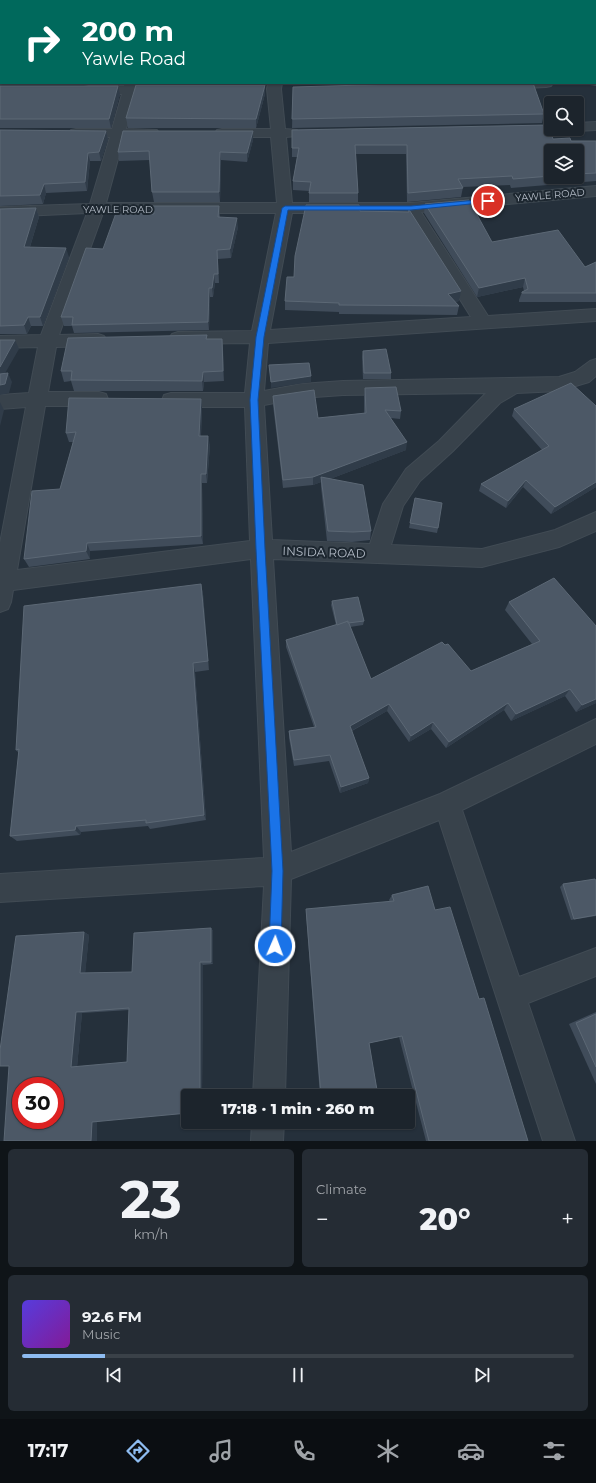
<!DOCTYPE html>
<html lang="en">
<head>
<meta charset="utf-8">
<style>
  :root { --surface:#1c242c; --page:#252c34; --text:#f1f3f6; --muted:#a0a4a9; --line:#3a4148; --accent:#8ebcf1 }
  body { margin:0; font-family:Montserrat,sans-serif; background:var(--page); color:var(--text); height:100vh; display:flex; flex-direction:column; font-size:15px; white-space:nowrap }
  * { box-sizing:border-box; margin:0 }
  p { font-size:13px; color:var(--muted) }
  .icon { flex:none; width:22px; height:22px; fill:none; stroke:currentColor; stroke-width:2; stroke-linecap:round; stroke-linejoin:round }
  .map { position:relative; height:1141px; overflow:hidden }
  .sheet { display:flex; flex-direction:column; gap:8px; padding:8px; background:#0f1418; flex:1 }
  .sheet>* { flex:none }
  .top-card { position:absolute; left:0px; top:0px; width:596px; height:84px; box-shadow:0 1px 3px #0004,0 0 0 1px var(--line); background:#00695c; color:#fff; overflow:hidden }
  .tools { position:absolute; left:544px; top:96px; display:grid; gap:8px }
  .tools a { display:grid; place-items:center; width:40px; height:40px; border-radius:4px; background:var(--surface); box-shadow:0 1px 3px #0004,0 0 0 1px var(--line); font-size:20px }
  .speed { position:absolute; left:12px; top:1077px; display:flex; gap:8px; font-size:20px; font-weight:700; text-align:center }
  .speed>* { display:grid; place-content:center; width:52px; height:52px; border-radius:50%; background:var(--surface); box-shadow:0 1px 3px #0004,0 0 0 1px var(--line); line-height:1 }
  .speed .limit { border:6px solid #d22; background:#fff; color:#111 }
  .pin { position:absolute; display:grid; place-items:center; width:34px; height:34px; color:#fff; margin:-17px; border:2px solid #fff; border-radius:50%; box-shadow:0 1px 4px #0007 }
  .me { position:absolute; width:44px; margin:-22px; rotate:2deg; stroke-linejoin:round; filter:drop-shadow(0 0 3px #0008) }
  .turn { display:flex; align-items:center; gap:14px; height:84px; padding:0 16px; font-size:18px }
  .turn .icon { width:52px; height:52px; stroke-width:2.5 }
  .turn b { display:block; font-size:28px; line-height:34px }
  .big { font-size:30px; font-weight:800; line-height:1.1 }
  .sheet .widget { flex:1; display:flex; flex-direction:column; justify-content:center; gap:6px; min-width:0; padding:0 14px; border-radius:6px; background:var(--page) }
  .sheet .dial { align-items:center; gap:0 }
  .dial b { font-size:52px; line-height:1 }
  .song { display:flex; align-items:center; gap:12px }
  .cover { width:48px; height:48px; border-radius:6px; background:linear-gradient(135deg,hsl(250 70% 55%),hsl(290 70% 35%)) }
  .played { height:4px; border-radius:2px; background:linear-gradient(90deg,var(--accent) 15%,var(--line) 15%) }
  .keys { display:flex; justify-content:space-around; direction:ltr }
  .heat { display:flex; justify-content:space-between; align-items:center; font-size:22px; direction:ltr }
  .sheet .tiles { flex:1; display:grid; gap:8px; grid-template-columns:1fr 1fr }
  .widget:last-child { grid-column:span 2 }
  .trip { position:absolute; left:181px; top:1089px; width:234px; height:40px; border-radius:4px; background:var(--surface); box-shadow:0 1px 3px #0004,0 0 0 1px var(--line); font-weight:800; line-height:40px; text-align:center }
  .dock { display:flex; height:64px; justify-content:space-around; align-items:center; background:#0b0e12; color:var(--muted) }
  .dock .icon { width:28px; height:28px }
  .dock .active { color:var(--accent) }
  .dock b { font-size:18px; color:var(--text) }
  .map>svg:first-child { display:block }
  .lines { fill:none; stroke-linecap:round; stroke-linejoin:round }
  .minor-casing { stroke:#414b54; stroke-width:2 }
  .minor { fill:#38424b; fill-rule:evenodd }
  .wall { fill:#404c5a; fill-rule:evenodd }
  .shaded-wall { fill:#303c49 }
  .building { fill:#4c5866; stroke:#5c6875; fill-rule:evenodd }
  .route { fill:#1a73e8; stroke:#114b97 }
  .labels { text-anchor:middle; dominant-baseline:central; stroke-width:4; stroke-linejoin:round; paint-order:stroke }
  .far-street-label { font-size:10px; fill:#b4bcc7; stroke:#1d2730 }
  .street-label { font-size:12px; fill:#b4bcc7; stroke:#1d2730 }
</style>
</head>
<body>
<div class="map">
<svg width="596" height="1141" viewBox="0 0 596 1141">
  <rect width="100%" height="100%" fill="#25303b"/>
  <g class="lines">
    <defs>
      <g id="minor">
        <rect x="147" y="0" width="12" height="1"/>
        <polygon points="595,77 596,85 590,84 595,83"/>
        <path d="M125 83H139L138 86 170 87 172 90 170 93 136 94 126 129 157 130 159 133 157 136 124 137 106 203H277L271 137H222L217 136 215 133 217 130 222 129H271L267 89 268 83H282L281 89 285 129 297 130 299 133 297 136 286 137 292 203H411L596 186V196L421 212 488 316 596 309V321L268 343 264 391 301 384 343 381 559 377 575 372 590 361 596 359V376L589 382 559 391 517 393 500 403 453 451 420 481 403 506 391 545 482 549 555 530 596 512V531L559 547 482 567 273 559 291 852 440 794 596 719V744L462 810 519 977 596 948V976L528 1003 575 1141H543L439 820 291 879 285 1096H253L264 886 0 902V874L264 858 251 559 13 590 11 602 8 609 0 612V543L26 407 0 409V395L29 393 38 347 0 348V336L41 335 87 213 0 217V207L90 204 110 137H76L71 136 69 133 71 130 76 129H112L122 94H89L84 93 82 90 84 87 89 86H124ZM103 213H276L252 331 178 332 172 334 169 338 172 342 178 344 250 343 245 393H171L164 395 162 400 164 405 171 407H245L250 541 17 570 45 406H99L106 404 108 399 106 394 99 392H48L56 347 98 346 104 344 107 340 104 336 98 334 59 335ZM292 213H406L471 317 270 330ZM486 393 439 441 406 469 383 504 370 544 272 540 264 405 301 398 343 395Z"/>
        <polygon points="498,83 553,83 551,86 546,87 503,89 498,88 496,85"/>
        <polygon points="596,122 596,130 577,131 571,129 577,129 577,123"/>
        <polygon points="252,1122 284,1122 283,1141 251,1141"/>
      </g>
    </defs>
    <use href="#minor" class="minor-casing"/>
    <use href="#minor" class="minor"/>
  </g>
  <g class="wall">
    <polygon points="0,0 124,0 123,1 1,1 1,83 124,83 0,84"/>
    <polygon points="446,0 596,0 596,69 595,69 595,1 446,1"/>
    <polygon points="140,83 267,83 266,84"/>
    <polygon points="293,83 361,83 293,85"/>
    <polygon points="0,86 120,94 111,128 0,128"/>
    <polygon points="293,87 544,114 542,123 292,128"/>
    <polygon points="265,94 256,128 128,128 126,118"/>
    <polygon points="0,130 106,131 108,139 101,161 90,161 87,191 46,193 43,204 0,206"/>
    <path d="M292 130 553 139 571 141H596V181L511 188 510 185 463 187 461 197 407 202 406 154H356L358 193V202H309V191L293 190V181L297 157H292ZM551 151H577V177H551Z"/>
    <polygon points="253,140 247,162 221,160 220,202 154,202 152,192 150,160 119,161 118,152"/>
    <polygon points="425,204 492,242 585,267 596,262 596,302 519,302 519,300 522,292 524,291 523,287 477,297 424,213"/>
    <polygon points="219,206 220,217 238,227 231,258 218,259 219,283 215,283 213,297 210,297 209,330 74,333 72,326 64,326 61,317 103,249 154,214"/>
    <polygon points="36,208 39,217 30,247 69,257 43,326 31,326 27,334 0,334 0,209"/>
    <polygon points="408,208 459,301 455,302 459,306 457,315 339,314 339,312 285,310 285,301 294,277 360,211 408,212"/>
    <polygon points="207,335 207,339 222,339 223,349 224,381 204,382 203,391 74,391 71,381 64,382 61,371"/>
    <polygon points="363,351 391,373 391,379 363,379 362,357"/>
    <polygon points="365,388 401,411 400,419 391,418 406,450 330,479 371,531 370,540 352,542 327,541 321,487 321,482 313,485 283,488 273,405 273,396 318,418 364,413 364,396"/>
    <polygon points="201,399 202,408 201,436 210,445 207,483 202,483 203,544 90,551 90,559 29,567 24,559 60,489 73,442 69,442 66,433"/>
    <polygon points="596,406 596,487 551,514 523,487 506,508 479,491 481,484 542,450 512,416 514,409"/>
    <polygon points="415,498 438,528 437,533 409,528"/>
    <polygon points="201,584 203,594 209,670 195,672 206,820 150,829 148,826 81,832 80,835 17,841 10,836 19,753 16,750"/>
    <polygon points="332,601 364,621 363,625 350,627 371,679 471,671 532,644 505,610 509,602 596,626 596,703 576,712 565,696 511,721 504,710 446,748 431,729 409,742 387,711 352,731 369,778 368,783 340,793 329,761 294,766 289,738 289,731 314,727 286,647 286,640 336,625 331,605"/>
    <polygon points="596,881 596,916 571,920 560,887 563,884"/>
    <polygon points="392,895 435,910 479,999 528,1141 426,1141 399,1037 369,1043 378,1096 320,1096 306,914 306,909 390,902 389,900"/>
    <path d="M211 928 213 931V964L203 965 202 1096H188L97 1122V1141H4L84 932 89 935 85 973 132 972ZM129 1010 127 1062 77 1067 82 1013Z"/>
    <polygon points="596,1012 596,1084 569,1024"/>
  </g>
  <g class="shaded-wall">
    <polygon points="265,85 265,94 256,128 256,119"/>
    <polygon points="118,86 120,94 111,128 109,119"/>
    <polygon points="106,131 108,139 101,161 99,152"/>
    <polygon points="253,131 253,140 247,162 247,153"/>
    <polygon points="220,152 221,160 220,202 219,192"/>
    <polygon points="88,153 90,161 87,191 85,182"/>
    <polygon points="44,184 46,193 43,204 40,195"/>
    <polygon points="36,208 39,217 27,256 24,247"/>
    <polygon points="237,218 238,227 231,258 230,249"/>
    <polygon points="66,248 69,257 43,326 40,317"/>
    <polygon points="214,274 215,283 213,297 212,288"/>
    <polygon points="525,278 523,287 477,297 479,288"/>
    <polygon points="209,288 210,297 209,330 208,322"/>
    <polygon points="461,291 459,301 446,304 448,294"/>
    <polygon points="28,317 31,326 27,334 24,325"/>
    <polygon points="222,339 223,349 224,381 223,371"/>
    <polygon points="15,340 19,349 0,382 0,367"/>
    <polygon points="203,372 204,382 203,391 202,381"/>
    <polygon points="8,373 12,382 9,393 0,395 0,385"/>
    <polygon points="311,376 311,382 271,388 271,382"/>
    <polygon points="201,399 202,408 200,445 199,436"/>
    <polygon points="0,402 4,410 0,426"/>
    <polygon points="208,436 210,445 207,483 206,474"/>
    <polygon points="407,442 406,450 322,482 321,477 321,482 313,485 313,477"/>
    <polygon points="201,474 202,483 203,544 201,536"/>
    <polygon points="526,480 523,487 506,508 508,501"/>
    <polygon points="596,482 596,487 551,514 555,507"/>
    <polygon points="87,543 90,551 90,559 86,551"/>
    <polygon points="201,584 203,594 209,670 208,661"/>
    <polygon points="193,663 195,672 206,820 204,815"/>
    <polygon points="570,689 565,696 511,721 516,714"/>
    <polygon points="596,699 596,703 576,712 582,705"/>
    <polygon points="508,703 504,710 446,748 449,742"/>
    <polygon points="389,704 387,711 349,732 350,726"/>
    <polygon points="433,722 431,729 409,742 411,736"/>
    <polygon points="369,778 368,783 340,793 341,787"/>
    <polygon points="76,826 81,832 80,835 75,830"/>
    <polygon points="211,928 213,931 213,964 211,962"/>
    <polygon points="84,932 89,935 85,975 80,973"/>
    <polygon points="200,962 203,965 202,1096 200,1096"/>
    <polygon points="76,1012 82,1013 77,1067 71,1067"/>
    <polygon points="97,1120 97,1141 91,1141 92,1122"/>
  </g>
  <g class="building">
    <polygon points="0,0 119,0 119,1 1,1 1,75 0,75"/>
    <polygon points="225,0 382,0 382,1 224,1"/>
    <polygon points="449,0 596,0 596,61 595,61 595,1 449,1"/>
    <polygon points="435,83 533,83 544,114 292,119 293,87"/>
    <polygon points="136,85 265,85 256,119 126,118"/>
    <polygon points="0,86 118,86 109,119 0,119"/>
    <polygon points="548,125 553,139 570,138 571,141 596,141 596,173 577,174 577,151 551,151 551,176 513,179 512,176 458,179 463,188 408,193 407,145 355,145 358,193 309,193 311,182 293,181 299,148 292,148 292,130"/>
    <polygon points="0,130 106,131 99,152 88,153 85,182 44,184 40,195 0,196"/>
    <polygon points="123,131 253,131 247,153 220,152 219,192 152,192 149,151 118,152"/>
    <polygon points="469,200 492,242 558,230 585,267 596,262 596,293 522,293 522,292 528,289 525,278 479,288 425,204"/>
    <polygon points="306,205 359,205 360,211 409,212 408,208 461,291 448,294 459,306 339,305 339,303 285,301 287,277 294,277 295,256"/>
    <polygon points="153,206 219,206 218,217 237,218 230,249 217,250 218,274 214,274 212,288 209,288 208,322 72,325 73,317 61,317 86,248 103,249 116,213 154,214"/>
    <polygon points="36,208 24,247 66,248 40,317 28,317 24,325 0,326 0,209"/>
    <polygon points="207,335 206,339 222,339 223,371 203,372 202,381 71,380 72,371 61,371 68,338"/>
    <polygon points="0,340 15,340 0,367"/>
    <polygon points="386,349 391,373 364,373 363,351"/>
    <polygon points="309,363 311,376 271,382 269,365"/>
    <polygon points="8,373 5,384 0,385 0,374"/>
    <polygon points="571,383 596,406 596,482 555,507 526,480 508,501 481,484 549,446 514,409"/>
    <polygon points="396,387 401,411 385,410 407,442 313,477 283,480 273,396 314,390 318,418 366,413 365,388"/>
    <polygon points="69,398 201,399 199,436 208,436 206,474 201,474 201,536 87,543 86,551 24,559 32,491 60,489 76,432 66,433"/>
    <polygon points="321,477 363,485 371,531 353,532 328,531"/>
    <polygon points="415,498 442,503 438,528 410,523"/>
    <polygon points="554,578 596,626 596,699 582,705 570,689 516,714 508,703 449,742 433,722 411,736 389,704 350,726 369,778 341,787 330,755 294,760 289,731 316,727 286,640 348,621 371,679 442,642 445,645 448,644 471,671 540,641 509,602"/>
    <polygon points="201,584 208,661 193,663 204,815 146,823 146,820 76,826 75,830 10,836 19,749 16,750 24,606"/>
    <polygon points="358,597 364,621 348,623 348,621 337,625 332,601"/>
    <polygon points="595,879 596,881 596,915 574,919 563,884"/>
    <polygon points="428,886 435,910 450,907 479,999 484,998 528,1141 429,1141 402,1036 369,1043 378,1096 321,1096 306,909 394,901 392,895"/>
    <path d="M211 928V962H200V1096H188V1113L92 1122 91 1141H4L9 1066H0V1050L16 936 84 932 80 973 132 972 134 933ZM129 1008 127 1062 71 1067 76 1012ZM21 1086H55V1120H21Z"/>
    <polygon points="596,1014 596,1067 576,1023"/>
  </g>
  <polygon class="route" points="488,199 491,201 490,202 411,210 288,210 264,337 258,400 265,549 283,871 281,946 279,950 275,952 271,950 269,946 272,871 256,549 250,400 256,337 282,208 285,206 411,206"/>
  <g class="labels">
    <g class="far-street-label">
      <text transform="translate(550 195) rotate(-5)">YAWLE ROAD</text>
      <text x="118" y="209">YAWLE ROAD</text>
    </g>
    <g class="street-label">
      <text transform="translate(324 552) rotate(2)">INSIDA ROAD</text>
    </g>
  </g>
</svg>
<div class="tools">
<a><svg class="icon" aria-label="search" viewBox="0 0 24 24"><circle cx="10" cy="10" r="6"/><path d="M15 15l6 6"/></svg></a>
<a><svg class="icon" aria-label="layers" viewBox="0 0 24 24"><path d="M12 4l9 5-9 5-9-5zM3 14l9 5 9-5"/></svg></a>
</div>
<div class="speed"><div class="limit">30</div></div>
<div class="pin" style="left:488px;top:201px;background:#d93025"><svg class="icon" aria-label="arrive" viewBox="0 0 24 24"><path d="M6 21V4h12l-3 4 3 4H6"/></svg></div>
<svg class="me" style="left:275px;top:946px" viewBox="-20 -20 40 40"><circle r="17" fill="#1a73e8" stroke="#fff" stroke-width="3"/><path d="M0-11L8 9 0 5-8 9z" fill="#fff"/></svg>
<div class="trip">17:18 · 1 min · 260 m</div>
<div class="top-card">
<div class="turn"><svg class="icon" aria-label="right" viewBox="0 0 24 24"><path d="M7 20v-9h11M14 6l5 5-5 5"/></svg><div><b>200 m</b>Yawle Road</div></div>
</div>
</div>
<section class="sheet">
<div class="tiles">
<div class="widget dial"><b>23</b><p>km/h</p></div>
<div class="widget"><p>Climate</p>
<div class="heat"><a>−</a><b class="big">20°</b><a>+</a></div>
</div>
<div class="widget">
<div class="song"><i class="cover"></i><div><b>92.6 FM</b><p>Music</p></div></div>
<div class="played"></div>
<div class="keys"><svg class="icon" aria-label="previous" viewBox="0 0 24 24"><path d="M18 5L8 12l10 7zM5 5v14"/></svg><svg class="icon" aria-label="pause" viewBox="0 0 24 24"><path d="M8 5v14M16 5v14"/></svg><svg class="icon" aria-label="next" viewBox="0 0 24 24"><path d="M6 5l10 7-10 7zM19 5v14"/></svg></div>
</div>
</div>
</section>
<nav class="dock">
<b>17:17</b>
<svg class="icon active" aria-label="directions" viewBox="0 0 24 24"><path d="M12 3l9 9-9 9-9-9zM9 14v-3h6M13 9l2 2-2 2"/></svg>
<svg class="icon" aria-label="music" viewBox="0 0 24 24"><path d="M9 18V5l10-2v13"/><circle cx="6" cy="18" r="3"/><circle cx="16" cy="16" r="3"/></svg>
<svg class="icon" aria-label="phone" viewBox="0 0 24 24"><path d="M5 4h4l2 5-3 2q2 4 5 5l2-3 5 2v4C11 20 4 13 5 4z"/></svg>
<svg class="icon" aria-label="climate" viewBox="0 0 24 24"><path d="M12 3v18M4 7l16 10M4 17L20 7"/></svg>
<svg class="icon" aria-label="car" viewBox="0 0 24 24"><path d="M5 17H2v-5l4-1 3-4h7l3 4 3 1v5h-3M9 17h6M6 11h13"/><circle cx="7" cy="17" r="2"/><circle cx="17" cy="17" r="2"/></svg>
<svg class="icon" aria-label="filters" viewBox="0 0 24 24"><path d="M4 7h16M4 17h16"/><circle cx="9" cy="7" r="2"/><circle cx="15" cy="17" r="2"/></svg>
</nav>
</body>
</html>
